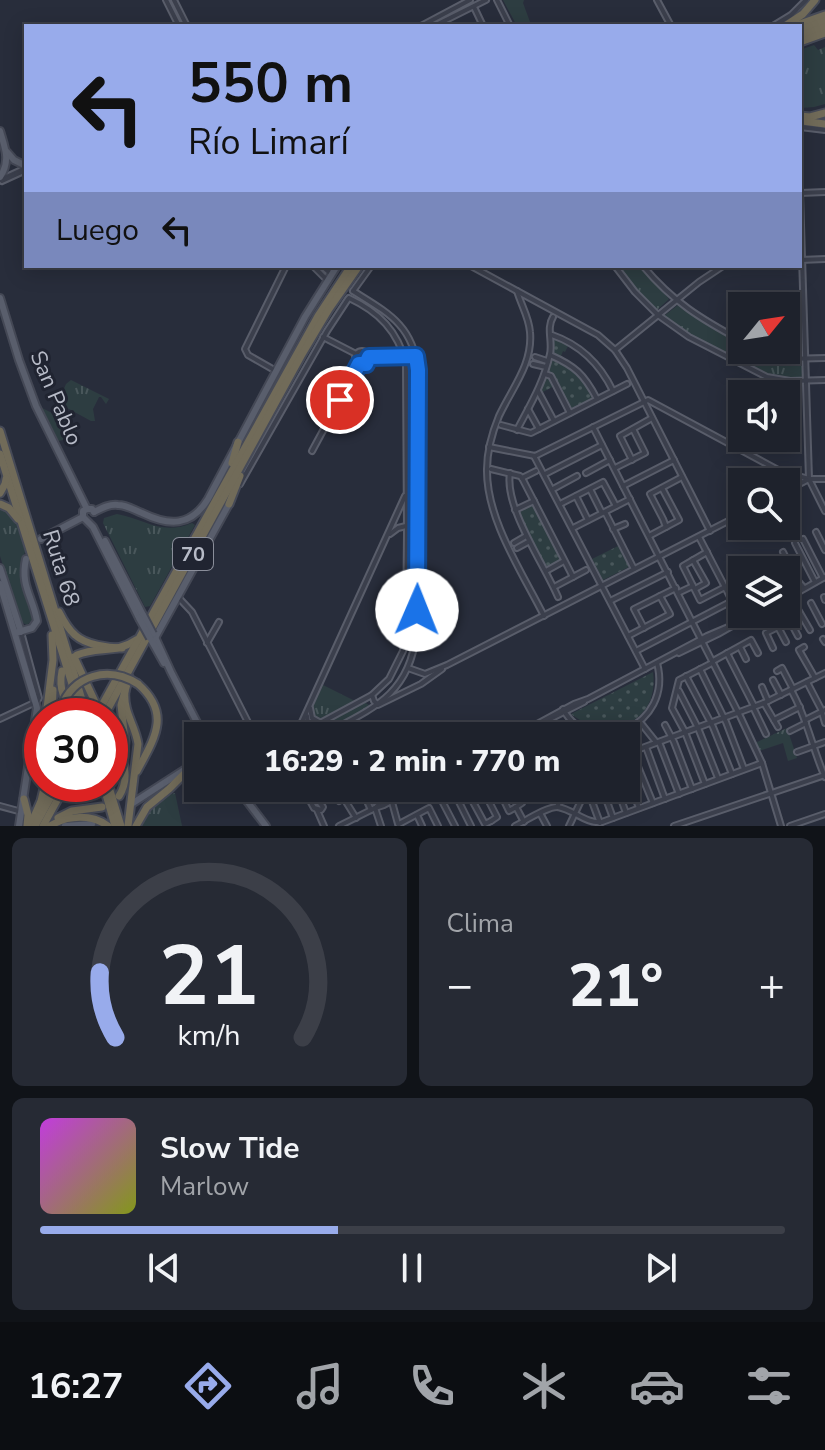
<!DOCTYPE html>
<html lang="es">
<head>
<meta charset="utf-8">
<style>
  :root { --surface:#1e222c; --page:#262a34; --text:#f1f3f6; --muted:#a1a4a9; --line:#3c3f48; --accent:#98abeb }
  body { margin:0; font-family:"Nunito Sans",sans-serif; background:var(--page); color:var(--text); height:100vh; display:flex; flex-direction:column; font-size:30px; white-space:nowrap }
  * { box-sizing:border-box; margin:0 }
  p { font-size:26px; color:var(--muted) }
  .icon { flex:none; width:44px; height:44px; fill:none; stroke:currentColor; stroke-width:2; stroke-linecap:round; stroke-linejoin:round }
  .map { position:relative; height:826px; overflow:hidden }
  .details { display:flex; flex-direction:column; gap:12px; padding:12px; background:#101318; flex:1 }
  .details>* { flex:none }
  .banner { position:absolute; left:24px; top:24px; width:778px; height:244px; border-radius:0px; box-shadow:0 4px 20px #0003,0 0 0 2px var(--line); background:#98abeb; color:#111; overflow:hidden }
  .needle { width:52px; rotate:60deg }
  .fabs { position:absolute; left:728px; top:292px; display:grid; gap:16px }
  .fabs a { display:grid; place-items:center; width:72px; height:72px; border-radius:0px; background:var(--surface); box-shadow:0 4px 20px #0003,0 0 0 2px var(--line); font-size:40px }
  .speed { position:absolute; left:24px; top:698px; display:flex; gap:16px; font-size:40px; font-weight:700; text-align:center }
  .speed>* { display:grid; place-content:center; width:104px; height:104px; border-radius:50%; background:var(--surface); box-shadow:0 4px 20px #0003,0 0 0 2px var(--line); line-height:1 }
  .speed .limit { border:12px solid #d22; background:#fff; color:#111 }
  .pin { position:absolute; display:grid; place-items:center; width:68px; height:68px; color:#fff; margin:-34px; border:4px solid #fff; border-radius:50%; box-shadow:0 2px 8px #0007 }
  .me { position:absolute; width:88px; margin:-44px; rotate:1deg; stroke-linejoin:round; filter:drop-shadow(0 0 6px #0008) }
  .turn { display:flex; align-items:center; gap:28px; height:168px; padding:0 32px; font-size:36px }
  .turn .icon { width:104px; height:104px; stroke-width:2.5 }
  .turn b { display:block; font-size:56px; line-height:68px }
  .then { display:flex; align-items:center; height:76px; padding:0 32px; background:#0003; gap:16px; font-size:30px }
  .big { font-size:60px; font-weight:800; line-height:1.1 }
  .details .widget { flex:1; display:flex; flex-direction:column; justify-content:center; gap:12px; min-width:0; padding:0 28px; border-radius:12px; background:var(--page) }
  .details .dial { align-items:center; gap:0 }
  .dial svg { height:208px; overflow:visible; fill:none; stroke:var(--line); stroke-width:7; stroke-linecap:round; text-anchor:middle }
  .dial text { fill:var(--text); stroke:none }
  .song { display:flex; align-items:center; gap:24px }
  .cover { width:96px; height:96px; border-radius:12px; background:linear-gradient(135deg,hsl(290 70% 55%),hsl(70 70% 35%)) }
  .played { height:8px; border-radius:4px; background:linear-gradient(90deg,var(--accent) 40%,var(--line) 40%) }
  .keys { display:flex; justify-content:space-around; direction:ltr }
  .heat { display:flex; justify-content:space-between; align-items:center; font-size:44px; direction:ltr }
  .details .tiles { flex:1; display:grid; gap:12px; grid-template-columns:1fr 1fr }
  .widget:last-child { grid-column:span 2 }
  .trip { position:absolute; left:184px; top:722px; width:456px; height:80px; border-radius:0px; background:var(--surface); box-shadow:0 4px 20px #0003,0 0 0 2px var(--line); font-weight:800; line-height:80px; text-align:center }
  .tabs { display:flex; height:128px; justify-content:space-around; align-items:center; background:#0c0e12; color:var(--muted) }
  .tabs .icon { width:56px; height:56px }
  .tabs .active { color:var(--accent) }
  .tabs b { font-size:36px; color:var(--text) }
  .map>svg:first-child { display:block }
  .grass { fill:url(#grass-tufts) }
  .park { fill:url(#park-dots) }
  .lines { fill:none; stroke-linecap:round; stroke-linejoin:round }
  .minor-casing { stroke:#595d6a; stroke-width:8 }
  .major-casing { stroke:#444855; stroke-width:10 }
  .highway-casing { stroke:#464a57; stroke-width:11 }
  .minor { stroke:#3b3f4c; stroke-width:4 }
  .major { stroke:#595e6c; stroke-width:6 }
  .highway { stroke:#716b59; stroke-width:7 }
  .major-bridge-casing { stroke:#444855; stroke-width:10; stroke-linecap:butt }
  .highway-bridge-casing { stroke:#464a57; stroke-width:11; stroke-linecap:butt }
  .major-bridge { stroke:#595e6c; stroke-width:6 }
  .highway-bridge { stroke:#716b59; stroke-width:7 }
  .route-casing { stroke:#114b97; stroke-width:20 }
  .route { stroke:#1a73e8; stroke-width:14 }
  .labels { text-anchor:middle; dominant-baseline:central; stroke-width:6; stroke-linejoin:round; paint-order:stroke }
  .shield { fill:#202431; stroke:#8a8e9a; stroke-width:2 }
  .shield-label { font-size:20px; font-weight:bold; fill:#b7bbc7 }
  .street-label { font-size:22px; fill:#b7bbc7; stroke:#202431 }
</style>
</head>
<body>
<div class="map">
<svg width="825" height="826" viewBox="0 0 825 826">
  <defs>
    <pattern id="grass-tufts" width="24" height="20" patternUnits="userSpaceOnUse" patternTransform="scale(2)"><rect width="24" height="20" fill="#2d3d41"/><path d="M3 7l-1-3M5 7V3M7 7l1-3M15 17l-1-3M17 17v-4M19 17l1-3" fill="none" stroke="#49575b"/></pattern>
    <pattern id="park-dots" width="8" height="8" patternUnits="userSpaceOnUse" patternTransform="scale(2)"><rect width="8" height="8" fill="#2d3d41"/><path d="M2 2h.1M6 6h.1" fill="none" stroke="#49575b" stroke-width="1.8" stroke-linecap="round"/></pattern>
  </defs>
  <rect width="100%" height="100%" fill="#282d3b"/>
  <g class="grass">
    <polygon points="503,0 524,0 523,3 530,22 522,26 517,26"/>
    <polygon points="814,45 818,50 825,47 825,104 814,107 800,108 800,50"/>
    <polygon points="619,266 641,266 669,299 657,310 637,290"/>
    <polygon points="678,305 742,343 742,350 756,350 774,359 800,361 802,365 803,375 798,379 794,379 776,377 759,372 690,335 664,316"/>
    <polygon points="411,361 415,364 415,466 411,469 408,465 407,363"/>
    <polygon points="71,380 109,399 106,404 101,397 99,397 93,409 95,421 91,421 58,403 66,384"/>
    <path d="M42 408 72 423 77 428C75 436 65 440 58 441L55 439Z"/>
    <polygon points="413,476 415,480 415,557 411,560 407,558 408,479"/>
    <path d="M0 505C16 515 20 533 26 550 12 577 28 593 34 618L27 625 21 622 0 556Z"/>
    <path d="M117 514C145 519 162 536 192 523L195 525 150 606 145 607 103 523 104 518Z"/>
    <polygon points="411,568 414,571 414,637 410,640 406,636 407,571"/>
    <polygon points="323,685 355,701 320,719 316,719 312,708"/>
    <polygon points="364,702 369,705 367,709 316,735 313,732 314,729"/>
    <polygon points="787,728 797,758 788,761 783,743 759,751 755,743"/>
    <path d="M175 793 182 826H138C147 807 154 799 175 793Z"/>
  </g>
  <g class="park">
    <path d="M555 337 569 344 565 352 563 351 561 356V360C575 371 590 381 592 399L570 410 556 385 541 393 539 388 551 356 553 338Z"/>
    <polygon points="529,506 535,506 562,559 547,568 535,545 529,539 528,531 519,513"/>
    <polygon points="618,546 629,567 603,580 592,559"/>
    <path d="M653 672C660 722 609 744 571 714Z"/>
  </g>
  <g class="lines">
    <defs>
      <g id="minor">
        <polyline points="166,0 179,26"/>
        <polyline points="174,0 187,26"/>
        <polyline points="497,0 510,26"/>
        <polyline points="657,0 671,26"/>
        <polyline points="474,7 483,26"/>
        <polyline points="421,26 470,0"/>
        <polyline points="434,26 486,0"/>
        <polyline points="773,26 791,15 806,0"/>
        <polyline points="800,127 825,130"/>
        <polyline points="0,180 26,168"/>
        <polyline points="2,181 26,170"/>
        <polyline points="800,193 809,479 825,511"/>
        <polyline points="800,193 825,192"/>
        <polyline points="800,260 825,259"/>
        <polyline points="313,266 327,280"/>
        <polyline points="322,266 331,274"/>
        <polyline points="471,266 598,335 615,350 627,368 710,531"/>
        <polyline points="615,266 635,292 658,315 689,337 767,377 790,381 825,380"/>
        <path d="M643 266C673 302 701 319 742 341"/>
        <polyline points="353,291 371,266"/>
        <path d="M517 291C521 305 529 317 530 332 533 364 512 388 499 416 492 433 487 451 487 469 486 519 522 572 544 616"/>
        <path d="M552 335C581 345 600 364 613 391"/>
        <polyline points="323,337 356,354"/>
        <polyline points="615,350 699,282 723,266"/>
        <polyline points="759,350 785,359 825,358"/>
        <circle cx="362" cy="358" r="7"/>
        <path d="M550 355C575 366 584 374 597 399"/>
        <polyline points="369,357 416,356"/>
        <polyline points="535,357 547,361"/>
        <polyline points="533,364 546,367"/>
        <polyline points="276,371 248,355 245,349 286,266"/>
        <polyline points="545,374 551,376 570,413"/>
        <polyline points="538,391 554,421"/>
        <polyline points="528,409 539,429"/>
        <polyline points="501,425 531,433 627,384"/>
        <polyline points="593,427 740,716 762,763 781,826"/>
        <path d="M517 430C530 405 544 382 550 354 553 342 546 328 553 317"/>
        <polyline points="489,447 535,456 648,400 780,471 809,479 825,479"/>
        <polyline points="312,451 359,364"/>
        <polyline points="534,456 645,669"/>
        <polyline points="632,460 620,436 652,418"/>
        <polyline points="615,468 645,453 633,429"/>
        <polyline points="491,469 520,476 522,478"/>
        <path d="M510 473C504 507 544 564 558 597"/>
        <polyline points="586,473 610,460"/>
        <polyline points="545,474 602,445"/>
        <polyline points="522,478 573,577"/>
        <polyline points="522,478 536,471"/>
        <polyline points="240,484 327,331 348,299"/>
        <polyline points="623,486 674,460"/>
        <polyline points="553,489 577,476"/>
        <polyline points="590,489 602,513"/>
        <polyline points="786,491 807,480"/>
        <polyline points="576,496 588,520"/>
        <polyline points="560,504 603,482 616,506"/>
        <polyline points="515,510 534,501"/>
        <polyline points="605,512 634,569"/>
        <polyline points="666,527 663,519 650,494 682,477"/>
        <polyline points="573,528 630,499"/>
        <polyline points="613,529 625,524"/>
        <polyline points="816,532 825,550"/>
        <polyline points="390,534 398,528 406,526"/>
        <polyline points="649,536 679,520 662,488"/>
        <polyline points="699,537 742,620"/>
        <polyline points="803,539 823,578"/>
        <polyline points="514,543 526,536"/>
        <polyline points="795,543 815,582"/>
        <polyline points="517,548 528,542"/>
        <polyline points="707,552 683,566 700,600 725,587"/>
        <polyline points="783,552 797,580 804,588"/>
        <polyline points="693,560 706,583 695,589"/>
        <polyline points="546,571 564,561"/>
        <polyline points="554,587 586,570"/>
        <polyline points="678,593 693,586"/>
        <polyline points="789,594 810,630"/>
        <polyline points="786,595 801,588"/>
        <polyline points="178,597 192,612 255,736"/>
        <polyline points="824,597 825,600"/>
        <polyline points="786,599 825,577"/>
        <polyline points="610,601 668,572"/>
        <polyline points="811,603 822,624"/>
        <polyline points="790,621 798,636"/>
        <polyline points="778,627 786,642"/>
        <polyline points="644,628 634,609 676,588"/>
        <polyline points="628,636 670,614 660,596"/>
        <polyline points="823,639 825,642"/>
        <polyline points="207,643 219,622"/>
        <polyline points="740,647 746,659"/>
        <polyline points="804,647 799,650 815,678"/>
        <polyline points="773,648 766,633 800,616"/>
        <polyline points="636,651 732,601"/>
        <polyline points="679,653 718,634 753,614"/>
        <polyline points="727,653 754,706"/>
        <polyline points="713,661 751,640 758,653"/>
        <polyline points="408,668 425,674 447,665 742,514"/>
        <polyline points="700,669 726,722 744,769"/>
        <polyline points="777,671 782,668 793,689"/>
        <polyline points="686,676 713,727 732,774"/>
        <polyline points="773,680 781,695"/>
        <polyline points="807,682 821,709 825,723"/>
        <polyline points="762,687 768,701"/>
        <path d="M791 690C807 717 812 748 825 777"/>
        <polyline points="679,691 698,728 718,778"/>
        <polyline points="372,695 374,701 378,705 421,684 442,669"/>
        <polyline points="764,703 778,727"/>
        <polyline points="753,707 766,734"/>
        <polyline points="310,708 312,718 319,722"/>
        <path d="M563 709C591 761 674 726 657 663"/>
        <polyline points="307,716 308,726 313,736"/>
        <polyline points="0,719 36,702 39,698 21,632"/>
        <polyline points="774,720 800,707"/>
        <polyline points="805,720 825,710"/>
        <polyline points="546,721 584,702"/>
        <polyline points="304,722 308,736"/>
        <polyline points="640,722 656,742"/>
        <polyline points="537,725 542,736"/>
        <polyline points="665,725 674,742 692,789"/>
        <polyline points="790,731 806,723"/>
        <polyline points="296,735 405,496"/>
        <path d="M296 736 372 695 389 679 403 651 406 630 407 533 406 364C398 331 379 312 349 298"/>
        <path d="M321 736C369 710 409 697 416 635L418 370C413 325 388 313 353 291"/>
        <polyline points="515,736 574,704 588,699 707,636 733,625"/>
        <polyline points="659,742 679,794"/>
        <polyline points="646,747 665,799"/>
        <polyline points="632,752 653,803"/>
        <polyline points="797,752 825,742"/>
        <polyline points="626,754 764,703 825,673"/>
        <polyline points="626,773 639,808"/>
        <polyline points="705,784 685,732 672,708 679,680 712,663"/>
        <polyline points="329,788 339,801 343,797 341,788"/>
        <polyline points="361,788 371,810"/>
        <polyline points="443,788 448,798"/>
        <polyline points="468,788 466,789 485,824 491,821"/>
        <polyline points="482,788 497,817 491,821"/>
        <polyline points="498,788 509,811 516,807"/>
        <polyline points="514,788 522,803 516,807"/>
        <polyline points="530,788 535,798 548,792 564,791"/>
        <polyline points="587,788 600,823"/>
        <polyline points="602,788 613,818"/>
        <polyline points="617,788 626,813"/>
        <polygon points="313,794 323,807 321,810 314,808 309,799"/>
        <polyline points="343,797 356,818"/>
        <polyline points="448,798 455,794 471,826"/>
        <polyline points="448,798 442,801 455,826"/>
        <polyline points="392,802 398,824"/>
        <polyline points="0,806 22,812"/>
        <polyline points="377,806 411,788"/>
        <polyline points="516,807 524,822"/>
        <polyline points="557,807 565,788"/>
        <polyline points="375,808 381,826"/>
        <polyline points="317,810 324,826"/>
        <polyline points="540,813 547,826"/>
        <polyline points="417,815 422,826"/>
        <polyline points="399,824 429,808 438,826"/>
        <polyline points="339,826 375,808 384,805 415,788"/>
        <path d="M515 826C525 821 548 806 558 807 574 810 586 824 602 822L762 763"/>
        <polyline points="569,826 587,788"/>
        <polyline points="674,826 825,775"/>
        <polyline points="790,826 825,814"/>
      </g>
      <g id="major">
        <path d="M0 131C5 148 11 161 0 177"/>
        <polyline points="7,152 14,160 26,166"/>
        <polyline points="0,298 19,360 36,406 87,509 92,509 94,512"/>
        <polyline points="87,509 83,511 83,517 93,527 139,618"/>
        <path d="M94 512C102 508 109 504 118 505 127 505 134 510 142 513 169 526 191 527 208 499L305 317 337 266"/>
        <polyline points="41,539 83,517"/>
        <polyline points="105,541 143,615"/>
        <polyline points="0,568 21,632"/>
        <polyline points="0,584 37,708 19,826"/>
        <path d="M15 633 32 628 37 621C33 597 20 586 26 559"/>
        <polyline points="155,637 171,672 204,736"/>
        <polyline points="150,638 164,663"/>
        <polyline points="155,638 229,504"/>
        <polyline points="237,788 266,826"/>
        <polyline points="133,803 198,761"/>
        <polyline points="65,826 92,824"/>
      </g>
      <g id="highway">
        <polyline points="785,26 803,14 815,0"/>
        <polyline points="794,26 825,15"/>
        <polyline points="800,30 825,21"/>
        <polyline points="800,36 825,27"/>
        <polyline points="800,42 825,33"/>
        <polyline points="800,116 810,117 825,113"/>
        <polyline points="802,121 825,124"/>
        <polyline points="0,431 87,716"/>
        <polyline points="0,454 82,716"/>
        <polyline points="232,463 238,442"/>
        <polyline points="0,493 5,484 6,479"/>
        <polyline points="0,504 9,508 18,519"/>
        <polyline points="229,504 240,476"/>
        <path d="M59 612C63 620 68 629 75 635 86 645 108 648 122 648"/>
        <path d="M77 655C98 646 116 654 136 640"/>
        <polyline points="74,657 96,704"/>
        <path d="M62 671C58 690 65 702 76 716"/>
        <path d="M125 691C123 713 135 724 138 744L128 826"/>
        <polyline points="46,716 53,660 52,635"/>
        <polyline points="52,716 53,690"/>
        <polyline points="96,716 318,316 351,266"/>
        <polyline points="104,716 301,356 329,309 359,266"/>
        <path d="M110 733C120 755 133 774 119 796"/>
        <polyline points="124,751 125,741 121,705 129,677"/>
        <path d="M137 771C154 739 172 714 138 684"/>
        <polyline points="103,784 115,826"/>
        <polyline points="108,784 121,826"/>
        <polyline points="24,799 28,815 27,826"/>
        <polyline points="41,807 51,784"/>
        <polyline points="58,818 72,811 102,807"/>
        <polyline points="30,826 41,801 45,784"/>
        <polyline points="35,826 58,784"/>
        <polyline points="43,826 66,784"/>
        <path d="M50 826C67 815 92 814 108 826"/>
        <polyline points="136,826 147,807 169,789 195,763"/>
      </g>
    </defs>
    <use href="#minor" class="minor-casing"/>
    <use href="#major" class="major-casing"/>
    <use href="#highway" class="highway-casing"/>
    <use href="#minor" class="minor"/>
    <use href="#major" class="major"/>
    <use href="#highway" class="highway"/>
    <defs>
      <g id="major-bridge">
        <polyline points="143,615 153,634"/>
        <polyline points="139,618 150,638"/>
      </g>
      <g id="highway-bridge">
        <polyline points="96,704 102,716"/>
        <path d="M61 708C73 675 108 665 138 684"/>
        <polyline points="118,763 124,751"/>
      </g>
    </defs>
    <use href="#major-bridge" class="major-bridge-casing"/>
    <use href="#highway-bridge" class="highway-bridge-casing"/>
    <use href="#major-bridge" class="major-bridge"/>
    <use href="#highway-bridge" class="highway-bridge"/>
  </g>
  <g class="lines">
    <defs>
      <polyline id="route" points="340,400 359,364 366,364 369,357 416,356 418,370 417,610"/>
    </defs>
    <use href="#route" class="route-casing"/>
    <use href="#route" class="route"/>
  </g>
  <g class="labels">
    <rect class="shield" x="173" y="538" width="40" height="32" rx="6"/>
    <g class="shield-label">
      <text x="193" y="554">70</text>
    </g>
    <g class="street-label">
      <text transform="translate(56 398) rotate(67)">San Pablo</text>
      <text transform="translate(61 568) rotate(73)">Ruta 68</text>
    </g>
  </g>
</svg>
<div class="fabs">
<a><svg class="needle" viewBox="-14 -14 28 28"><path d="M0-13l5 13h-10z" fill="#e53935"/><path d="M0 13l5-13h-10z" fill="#a1a4a9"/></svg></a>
<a><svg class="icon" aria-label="sound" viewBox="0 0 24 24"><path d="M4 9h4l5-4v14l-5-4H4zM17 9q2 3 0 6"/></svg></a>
<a><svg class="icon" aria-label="search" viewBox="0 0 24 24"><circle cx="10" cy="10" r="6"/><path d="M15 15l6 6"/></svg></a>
<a><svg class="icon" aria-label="layers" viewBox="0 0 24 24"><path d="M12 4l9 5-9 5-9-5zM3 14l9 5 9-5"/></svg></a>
</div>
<div class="speed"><div class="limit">30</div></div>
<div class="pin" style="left:340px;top:400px;background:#d93025"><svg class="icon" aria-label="arrive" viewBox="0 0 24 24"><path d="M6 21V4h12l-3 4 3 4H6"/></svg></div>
<svg class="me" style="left:417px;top:610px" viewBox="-20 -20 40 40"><circle r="19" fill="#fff"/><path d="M0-13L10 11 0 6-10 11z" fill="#1a73e8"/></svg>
<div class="trip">16:29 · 2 min · 770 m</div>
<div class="banner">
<div class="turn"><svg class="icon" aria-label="left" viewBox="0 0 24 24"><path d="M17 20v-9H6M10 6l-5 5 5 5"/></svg><div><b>550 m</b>Río Limarí</div></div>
<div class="then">Luego<svg class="icon" aria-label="left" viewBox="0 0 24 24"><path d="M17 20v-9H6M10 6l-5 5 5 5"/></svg></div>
</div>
</div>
<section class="details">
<div class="tiles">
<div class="widget dial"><svg viewBox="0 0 100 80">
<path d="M14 69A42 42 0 1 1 86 69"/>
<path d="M14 69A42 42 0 0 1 8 44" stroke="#98abeb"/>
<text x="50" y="56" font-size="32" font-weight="700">21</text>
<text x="50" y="72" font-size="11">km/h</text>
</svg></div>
<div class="widget"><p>Clima</p>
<div class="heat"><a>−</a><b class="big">21°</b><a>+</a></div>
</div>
<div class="widget">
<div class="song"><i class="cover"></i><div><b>Slow Tide</b><p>Marlow</p></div></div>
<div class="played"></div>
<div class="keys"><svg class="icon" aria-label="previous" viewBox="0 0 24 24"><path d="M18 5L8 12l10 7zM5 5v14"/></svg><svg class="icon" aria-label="pause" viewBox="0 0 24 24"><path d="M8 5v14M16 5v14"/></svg><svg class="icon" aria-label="next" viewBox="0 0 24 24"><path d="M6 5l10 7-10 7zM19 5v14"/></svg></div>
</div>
</div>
</section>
<nav class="tabs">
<b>16:27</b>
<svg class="icon active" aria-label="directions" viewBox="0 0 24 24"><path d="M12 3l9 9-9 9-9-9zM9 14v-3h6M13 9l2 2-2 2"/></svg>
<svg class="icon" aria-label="music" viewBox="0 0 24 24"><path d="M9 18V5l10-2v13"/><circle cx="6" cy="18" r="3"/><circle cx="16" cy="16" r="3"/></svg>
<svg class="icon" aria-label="phone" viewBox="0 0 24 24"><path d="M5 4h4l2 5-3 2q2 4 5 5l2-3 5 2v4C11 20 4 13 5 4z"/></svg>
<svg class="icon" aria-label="climate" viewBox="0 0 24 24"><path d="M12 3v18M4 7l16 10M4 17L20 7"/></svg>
<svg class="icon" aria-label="car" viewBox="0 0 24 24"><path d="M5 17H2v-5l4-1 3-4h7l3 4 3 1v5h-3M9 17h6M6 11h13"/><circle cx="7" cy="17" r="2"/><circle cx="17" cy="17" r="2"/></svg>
<svg class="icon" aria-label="filters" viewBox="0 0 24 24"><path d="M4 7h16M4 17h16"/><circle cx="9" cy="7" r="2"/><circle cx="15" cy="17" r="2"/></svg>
</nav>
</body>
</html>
